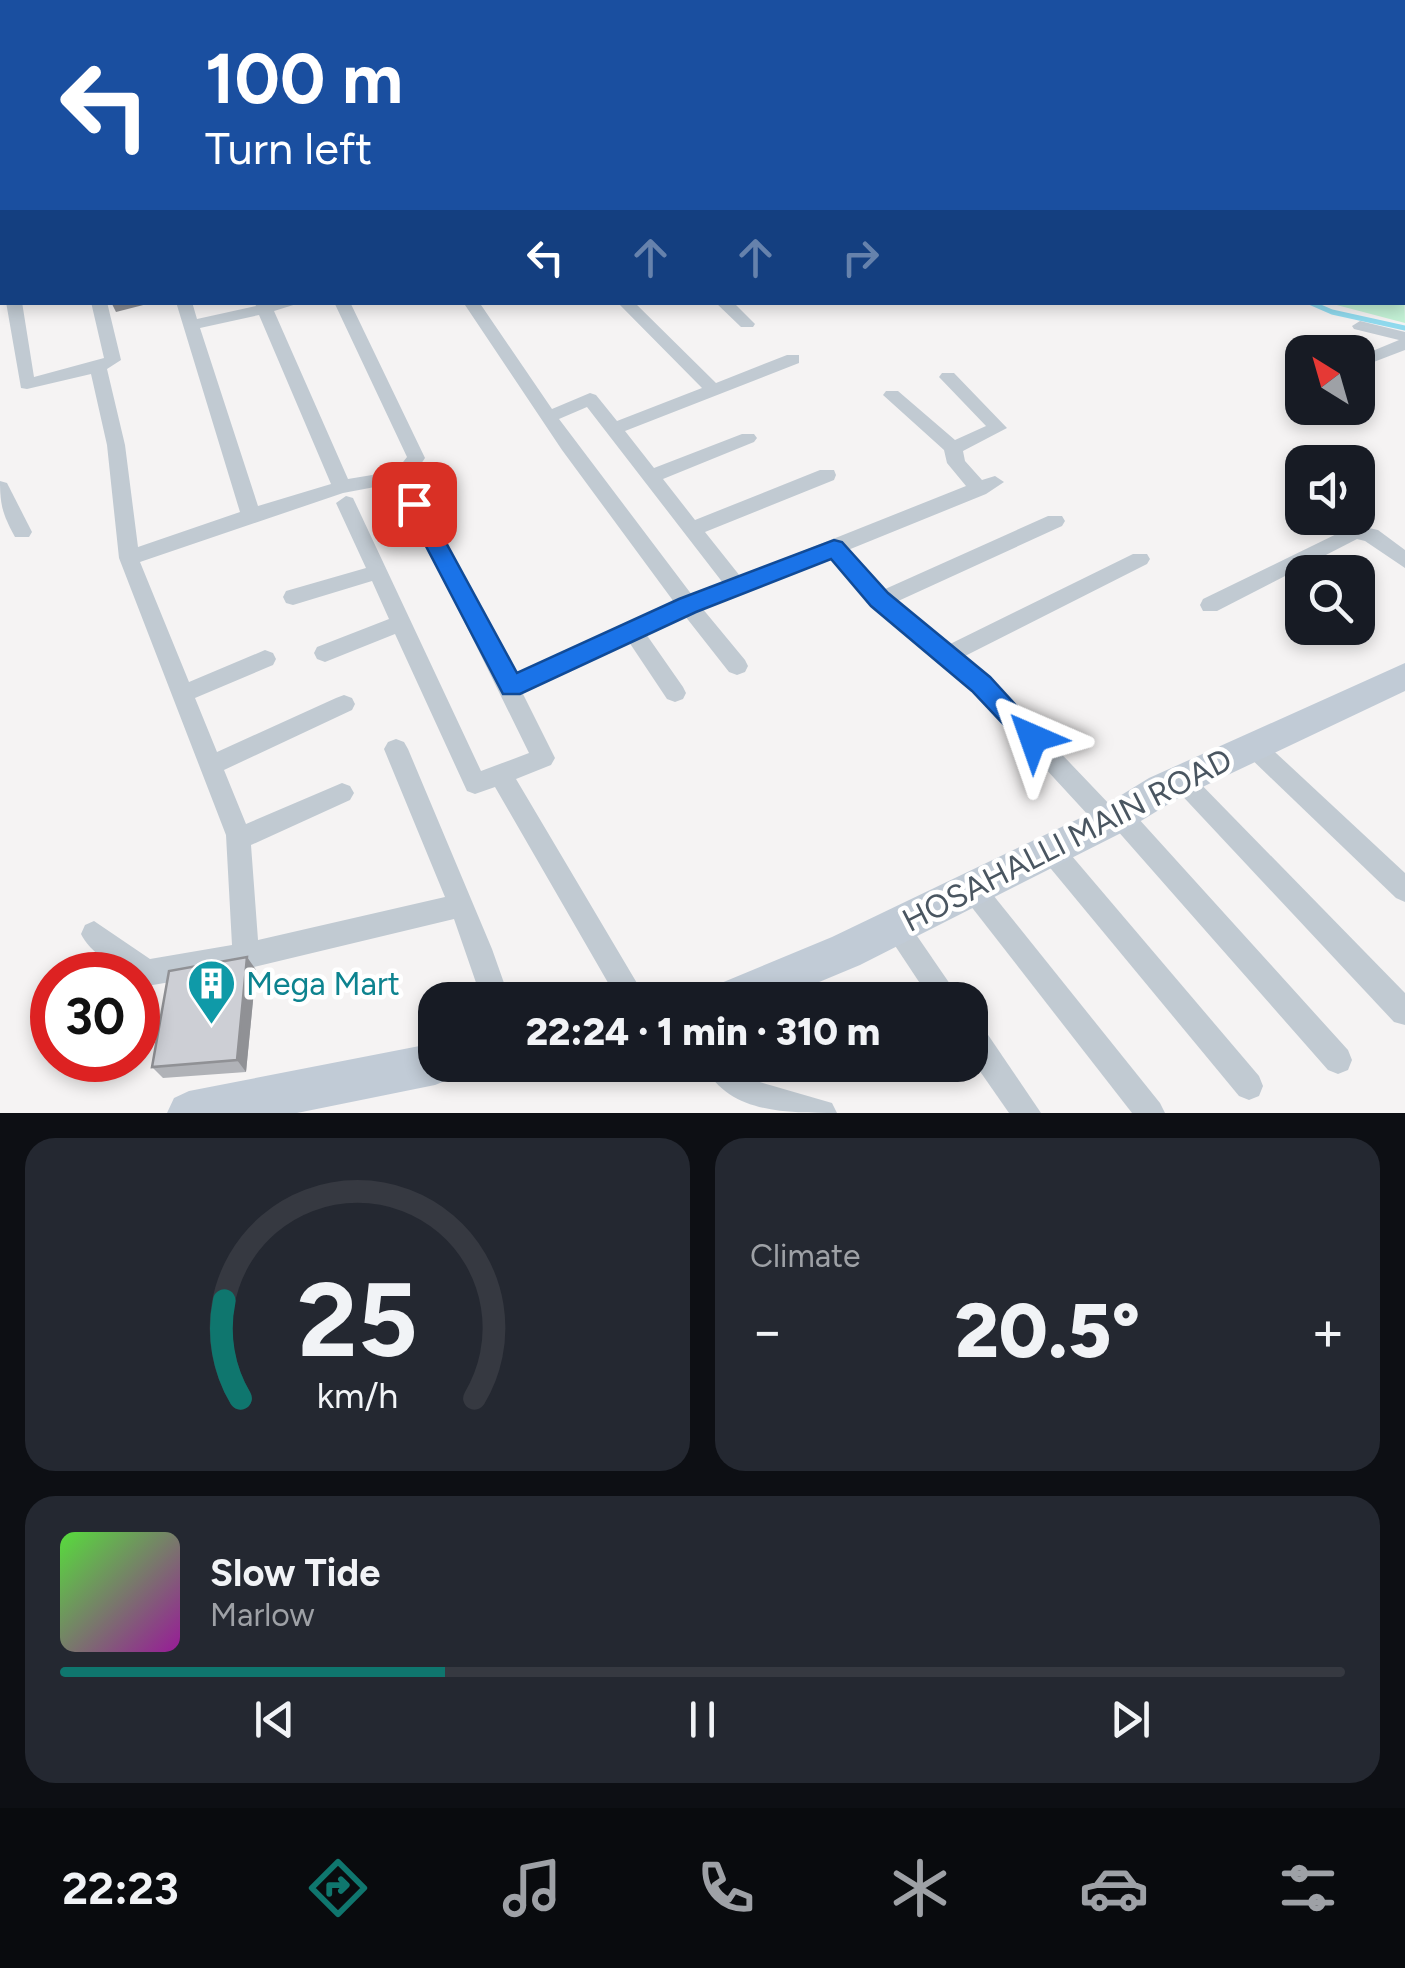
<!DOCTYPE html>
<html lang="en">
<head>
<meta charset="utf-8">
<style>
  :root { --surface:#171b24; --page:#242831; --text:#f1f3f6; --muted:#9ea1a6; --line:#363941; --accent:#0f766e }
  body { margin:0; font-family:Figtree,sans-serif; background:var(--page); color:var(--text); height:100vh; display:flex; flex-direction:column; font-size:38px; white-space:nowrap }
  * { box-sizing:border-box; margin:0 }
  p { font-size:32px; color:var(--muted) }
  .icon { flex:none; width:55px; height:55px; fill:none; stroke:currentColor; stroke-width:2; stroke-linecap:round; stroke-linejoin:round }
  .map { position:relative; height:1113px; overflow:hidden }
  .side { display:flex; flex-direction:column; gap:25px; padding:25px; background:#0d0f14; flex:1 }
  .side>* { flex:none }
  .top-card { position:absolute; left:0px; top:0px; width:1405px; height:305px; box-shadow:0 5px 15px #0003; background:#1a4fa0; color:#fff; overflow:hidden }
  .needle { width:65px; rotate:323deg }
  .controls { position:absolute; left:1285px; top:335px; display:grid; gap:20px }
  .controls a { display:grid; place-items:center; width:90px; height:90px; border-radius:20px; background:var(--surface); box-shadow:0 5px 15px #0003; font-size:50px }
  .speed { position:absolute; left:30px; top:952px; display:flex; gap:20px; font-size:50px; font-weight:700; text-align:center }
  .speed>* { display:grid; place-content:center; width:130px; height:130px; border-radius:50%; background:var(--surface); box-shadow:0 5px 15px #0003; line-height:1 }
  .speed .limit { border:15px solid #d22; background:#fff; color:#111 }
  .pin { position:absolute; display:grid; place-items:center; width:85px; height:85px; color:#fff; margin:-42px; border-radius:20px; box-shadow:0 5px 15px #0006 }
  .me { position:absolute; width:110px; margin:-55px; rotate:317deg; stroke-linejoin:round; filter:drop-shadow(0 0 8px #0008) }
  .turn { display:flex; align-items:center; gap:35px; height:210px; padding:0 40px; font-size:45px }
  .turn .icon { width:130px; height:130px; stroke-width:2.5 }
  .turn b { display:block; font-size:70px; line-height:85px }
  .lanes { display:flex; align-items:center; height:95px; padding:0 40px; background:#0003; justify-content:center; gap:50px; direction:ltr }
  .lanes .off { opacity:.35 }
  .big { font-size:75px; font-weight:800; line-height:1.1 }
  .side .card { flex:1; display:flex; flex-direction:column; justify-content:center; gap:15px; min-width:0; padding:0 35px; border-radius:30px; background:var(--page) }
  .side .dial { align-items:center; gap:0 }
  .dial svg { height:260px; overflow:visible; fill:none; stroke:var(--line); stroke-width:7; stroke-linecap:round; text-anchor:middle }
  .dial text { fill:var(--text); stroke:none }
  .song { display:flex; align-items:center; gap:30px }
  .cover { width:120px; height:120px; border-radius:15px; background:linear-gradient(135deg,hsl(110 70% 55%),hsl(300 70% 35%)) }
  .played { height:10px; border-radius:5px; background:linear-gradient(90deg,var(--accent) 30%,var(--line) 30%) }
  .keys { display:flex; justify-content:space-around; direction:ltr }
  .heat { display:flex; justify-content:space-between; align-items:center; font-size:55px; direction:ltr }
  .side .tiles { flex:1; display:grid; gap:25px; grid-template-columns:1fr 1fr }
  .card:last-child { grid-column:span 2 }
  .trip { position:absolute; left:418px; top:982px; width:570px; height:100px; border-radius:30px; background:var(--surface); box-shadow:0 5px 15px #0003; font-weight:800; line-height:100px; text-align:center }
  .dock { display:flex; height:160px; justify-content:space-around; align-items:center; background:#090b0e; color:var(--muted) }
  .dock .icon { width:70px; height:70px }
  .dock .selected { color:var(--accent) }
  .dock b { font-size:45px; color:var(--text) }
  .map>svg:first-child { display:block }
  .green { fill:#c3f1d5 }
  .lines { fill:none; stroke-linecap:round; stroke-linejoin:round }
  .stream { stroke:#90daee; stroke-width:5 }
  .street { fill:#c1cad2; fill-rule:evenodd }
  .secondary { fill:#c1cbd6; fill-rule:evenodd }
  .wall { fill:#b0b2b7 }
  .shaded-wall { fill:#909195 }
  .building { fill:#cdcfd5; stroke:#909195; stroke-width:2.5 }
  .route { fill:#1a73e8; stroke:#114b97; stroke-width:2.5 }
  .labels { text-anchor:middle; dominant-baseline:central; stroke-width:9; stroke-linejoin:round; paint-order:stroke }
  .near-street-label { font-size:32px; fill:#4a5661; stroke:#fff }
  .near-culture-label { font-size:32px; fill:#0d838f; stroke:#fff; text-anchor:start }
</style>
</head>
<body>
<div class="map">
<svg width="1405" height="1113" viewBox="0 0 1405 1113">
  <rect width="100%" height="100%" fill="#f5f3f3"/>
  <g class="green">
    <polygon points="17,0 1195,0 1199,2 15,2"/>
    <polygon points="1403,227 1405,323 1329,303 1402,302"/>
  </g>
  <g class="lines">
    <polyline class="stream" points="1309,302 1332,312 1405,328"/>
    <g class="street">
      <rect x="1402" y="28" width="3" height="8"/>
      <rect x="0" y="168" width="2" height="8"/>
      <rect x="0" y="207" width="2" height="24"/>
      <path d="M6 302H22L34 377 104 358 91 302H107L121 360 107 369 125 445 138 547 240 512 176 302H192L197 319 256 306 254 302H303L274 311 348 479 396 471 407 457 334 302H350L425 458 412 477 514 676 674 602 562 450 463 302H479L552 409 590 393 596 395 617 421 702 388 617 302H634L716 383 787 355H799V363L625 431 654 468 742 434H754L757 438 754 442 663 479 695 520 820 470H834L836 475 834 480 705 532 740 576 966 486 947 463 944 450 883 395 886 391H898L955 440 986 426 939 377 942 373H954L1007 428 963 451 965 461 982 480 995 476 1004 482 986 494 848 550 883 590 1048 516H1062L1065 521 1062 526 896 602 948 645 1133 554H1147L1150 559 1147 564 963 657 989 678 1112 807 1119 804 1128 807 1348 1050 1352 1060 1348 1070 1338 1074 1328 1070 1116 829 1110 832 1101 829 973 690 873 606 831 557 702 608 745 660 748 666 745 672 737 675 729 672 685 616 646 634 683 687 686 693 683 699 675 702 667 699 629 642 522 692 555 758 551 765 516 779 647 1000H618L495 787 475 794 467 791 395 634 325 662 317 659 314 653 317 647 389 619 372 581 293 605 286 603 283 597 286 591 366 568 336 503 346 496 353 498 481 771 529 753 396 483 343 493 140 562 189 682 265 650 273 653 276 659 273 665 195 698 217 752 336 698 344 695 352 698 355 704 352 710 224 770 246 824 342 783 350 786 354 793 350 800 251 845 258 940 445 897 384 749 388 742 396 739 404 742 408 749 492 949 510 1000H482L454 919 246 969 147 986 138 982V975C120 975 88 950 81 934L85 925 94 921 150 959 232 945 226 835 119 558 107 445 91 374 27 389 21 388ZM259 315 331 484 258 506 200 328ZM587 407 723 583 692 595 559 419Z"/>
      <polygon points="715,302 733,302 755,324 753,327 741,327"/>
      <polygon points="1360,321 1405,332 1405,350 1358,368 1358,357 1399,340 1354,329 1352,326"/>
      <path d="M0 481 7 483 32 532 29 537H15C3 515 0 506 0 481Z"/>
      <polygon points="1355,525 1378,530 1405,550 1405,568 1365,541 1357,539 1217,611 1203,611 1200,605 1203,599"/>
      <polygon points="1253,736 1261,739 1405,873 1405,902 1396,898 1245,753 1241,746 1245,739"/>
      <polygon points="1182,770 1190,773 1405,993 1405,1025 1394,1022 1174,787 1170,780 1174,773"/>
      <polygon points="1051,839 1060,842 1259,1076 1263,1086 1259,1096 1249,1100 1239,1096 1042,858 1039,850 1042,842"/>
      <polygon points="972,876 981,880 1160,1103 1165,1113 1132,1113 963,896 959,888 963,880"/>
      <polygon points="895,914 904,917 961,1000 931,1000 882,926 886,917"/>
      <polygon points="970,1019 980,1023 1041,1113 1009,1113 970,1057"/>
      <path d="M704 1065H736L746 1078 832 1103 837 1113C784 1113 728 1113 704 1065Z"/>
    </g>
    <g class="secondary">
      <polygon points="1405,663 1405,691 1175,800 1123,832 860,965 776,1000 708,1000 714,986 832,937 1097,810 1149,778"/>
      <polygon points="435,1043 435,1065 456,1065 450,1079 435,1085 297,1113 167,1113 174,1098 189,1091"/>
    </g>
  </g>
  <g class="wall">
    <polygon points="1402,121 1405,122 1405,185 1402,184"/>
    <polygon points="247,957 256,970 246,1072 163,1078 152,1067"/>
  </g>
  <g class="shaded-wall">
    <polygon points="111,302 155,302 116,312"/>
    <polygon points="247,957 256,970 246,1072 237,1060"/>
  </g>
  <g class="building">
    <polygon points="1402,121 1405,122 1405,153 1402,152"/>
    <polygon points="247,957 237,1060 152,1067 169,971"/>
  </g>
  <polygon class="route" points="414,496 425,504 517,673 679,599 834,540 842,542 888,593 990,677 1046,738 1042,746 1033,749 1024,746 972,691 871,606 831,559 696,612 520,694 503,694 404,504"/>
  <defs>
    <symbol id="building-pin" viewBox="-11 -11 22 30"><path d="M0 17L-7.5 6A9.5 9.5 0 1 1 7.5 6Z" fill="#0f9aa8" stroke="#fff"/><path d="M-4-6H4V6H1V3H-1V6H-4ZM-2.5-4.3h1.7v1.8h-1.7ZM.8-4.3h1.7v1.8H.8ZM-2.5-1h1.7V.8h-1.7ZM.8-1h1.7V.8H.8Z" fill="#fff"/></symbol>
  </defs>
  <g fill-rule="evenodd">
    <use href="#building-pin" x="184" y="956" width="55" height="75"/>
  </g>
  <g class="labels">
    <g class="near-street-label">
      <text transform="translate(1067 840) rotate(-27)">HOSAHALLI MAIN ROAD</text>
    </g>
    <g class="near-culture-label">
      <text x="246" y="984">Mega Mart</text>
    </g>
  </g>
</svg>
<div class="controls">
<a><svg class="needle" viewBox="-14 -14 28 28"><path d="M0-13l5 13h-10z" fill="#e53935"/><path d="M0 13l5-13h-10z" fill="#9ea1a6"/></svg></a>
<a><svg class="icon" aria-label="sound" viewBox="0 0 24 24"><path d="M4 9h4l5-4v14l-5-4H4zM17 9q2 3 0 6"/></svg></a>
<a><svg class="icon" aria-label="search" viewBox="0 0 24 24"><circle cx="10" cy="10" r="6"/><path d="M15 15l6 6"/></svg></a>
</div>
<div class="speed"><div class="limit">30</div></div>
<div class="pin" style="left:414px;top:504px;background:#d93025"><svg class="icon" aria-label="arrive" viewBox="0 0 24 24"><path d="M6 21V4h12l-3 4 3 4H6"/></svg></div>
<svg class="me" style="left:1033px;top:738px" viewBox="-20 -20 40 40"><path d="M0-17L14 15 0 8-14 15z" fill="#1a73e8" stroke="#fff" stroke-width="4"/></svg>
<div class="trip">22:24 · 1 min · 310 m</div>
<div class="top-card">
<div class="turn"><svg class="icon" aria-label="left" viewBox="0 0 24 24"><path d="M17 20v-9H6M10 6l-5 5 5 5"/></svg><div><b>100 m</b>Turn left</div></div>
<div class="lanes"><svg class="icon" aria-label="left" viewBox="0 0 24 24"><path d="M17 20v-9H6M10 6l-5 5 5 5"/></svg><svg class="icon off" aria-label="ahead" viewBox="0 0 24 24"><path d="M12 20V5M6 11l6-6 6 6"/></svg><svg class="icon off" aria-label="ahead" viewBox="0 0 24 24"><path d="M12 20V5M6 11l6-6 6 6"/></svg><svg class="icon off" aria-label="right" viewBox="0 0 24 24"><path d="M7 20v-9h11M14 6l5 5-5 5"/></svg></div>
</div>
</div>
<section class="side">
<div class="tiles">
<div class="card dial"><svg viewBox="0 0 100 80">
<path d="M14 69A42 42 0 1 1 86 69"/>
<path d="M14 69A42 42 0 0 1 9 39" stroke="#0f766e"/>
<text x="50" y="56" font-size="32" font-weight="700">25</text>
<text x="50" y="72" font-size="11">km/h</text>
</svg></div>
<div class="card"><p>Climate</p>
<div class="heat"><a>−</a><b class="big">20.5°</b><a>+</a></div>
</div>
<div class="card">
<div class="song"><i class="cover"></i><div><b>Slow Tide</b><p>Marlow</p></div></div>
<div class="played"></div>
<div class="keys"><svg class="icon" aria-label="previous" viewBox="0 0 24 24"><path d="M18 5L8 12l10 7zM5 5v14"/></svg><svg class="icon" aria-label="pause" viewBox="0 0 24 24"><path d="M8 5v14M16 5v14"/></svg><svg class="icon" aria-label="next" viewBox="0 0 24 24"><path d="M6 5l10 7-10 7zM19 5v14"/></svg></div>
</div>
</div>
</section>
<nav class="dock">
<b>22:23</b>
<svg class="icon selected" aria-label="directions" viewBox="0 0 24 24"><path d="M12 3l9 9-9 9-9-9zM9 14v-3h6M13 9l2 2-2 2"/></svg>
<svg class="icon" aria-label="music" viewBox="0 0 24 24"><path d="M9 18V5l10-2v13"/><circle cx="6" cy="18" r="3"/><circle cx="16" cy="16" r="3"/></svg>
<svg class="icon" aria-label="phone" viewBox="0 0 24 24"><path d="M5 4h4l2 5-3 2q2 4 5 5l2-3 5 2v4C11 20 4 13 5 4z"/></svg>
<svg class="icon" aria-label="climate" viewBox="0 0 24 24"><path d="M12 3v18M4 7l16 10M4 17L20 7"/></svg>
<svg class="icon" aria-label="car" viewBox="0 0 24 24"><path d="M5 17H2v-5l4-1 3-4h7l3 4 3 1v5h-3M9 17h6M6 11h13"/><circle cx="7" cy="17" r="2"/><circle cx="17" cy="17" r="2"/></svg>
<svg class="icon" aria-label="filters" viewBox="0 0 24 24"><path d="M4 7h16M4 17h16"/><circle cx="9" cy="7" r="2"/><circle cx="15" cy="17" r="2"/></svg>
</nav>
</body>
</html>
